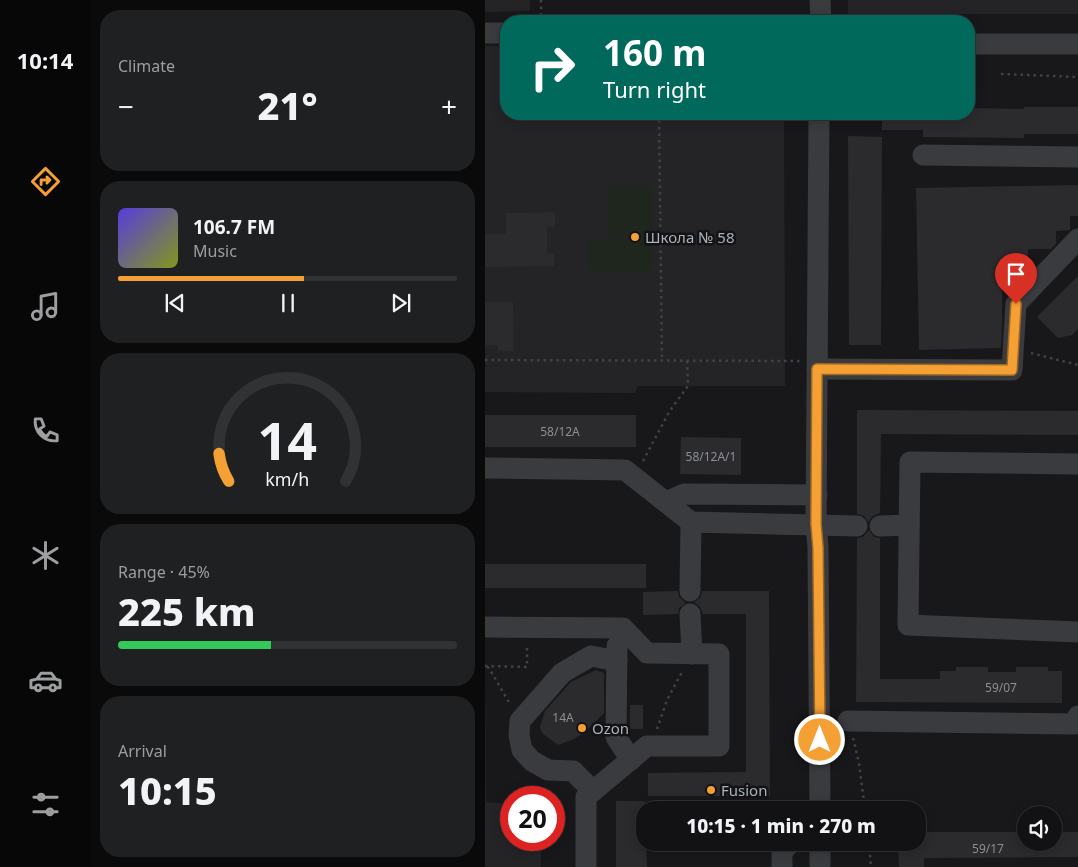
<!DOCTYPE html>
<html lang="en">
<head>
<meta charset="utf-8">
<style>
  :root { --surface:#121214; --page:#1f2022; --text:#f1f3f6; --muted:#9c9ea0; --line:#313234; --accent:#f5a035 }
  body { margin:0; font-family:"Noto Sans",sans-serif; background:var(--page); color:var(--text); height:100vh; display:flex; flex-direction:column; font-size:19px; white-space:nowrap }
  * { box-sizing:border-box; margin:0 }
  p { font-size:16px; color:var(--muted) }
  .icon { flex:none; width:28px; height:28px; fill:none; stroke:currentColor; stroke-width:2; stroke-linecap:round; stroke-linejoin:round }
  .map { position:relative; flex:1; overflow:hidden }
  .side { display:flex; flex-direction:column; gap:10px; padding:10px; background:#0a0a0b; width:395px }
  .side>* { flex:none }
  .banner { position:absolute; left:15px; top:15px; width:475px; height:105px; border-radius:20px; box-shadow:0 2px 12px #0003,0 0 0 1px var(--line); background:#00695c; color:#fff; overflow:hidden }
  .fabs { position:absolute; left:532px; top:806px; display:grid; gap:10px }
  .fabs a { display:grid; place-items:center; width:45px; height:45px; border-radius:50%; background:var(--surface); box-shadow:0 2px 12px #0003,0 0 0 1px var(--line); font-size:25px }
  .speed { position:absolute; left:15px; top:786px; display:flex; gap:10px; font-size:25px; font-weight:700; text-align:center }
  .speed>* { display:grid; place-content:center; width:65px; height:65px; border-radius:50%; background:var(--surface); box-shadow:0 2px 12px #0003,0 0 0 1px var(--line); line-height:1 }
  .speed .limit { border:8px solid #d22; background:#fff; color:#111 }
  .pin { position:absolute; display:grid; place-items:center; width:42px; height:42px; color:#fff; margin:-51px -21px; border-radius:50% 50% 50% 0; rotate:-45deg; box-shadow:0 0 5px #0007 }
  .pin .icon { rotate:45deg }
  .me { position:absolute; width:55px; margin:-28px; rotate:0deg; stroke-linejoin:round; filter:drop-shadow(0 0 4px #0008) }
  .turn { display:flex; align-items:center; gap:18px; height:105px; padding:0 20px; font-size:22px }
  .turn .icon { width:65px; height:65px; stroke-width:2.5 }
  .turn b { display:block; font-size:35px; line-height:42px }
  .big { font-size:38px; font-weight:800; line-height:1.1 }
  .side .card { flex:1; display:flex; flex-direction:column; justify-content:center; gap:8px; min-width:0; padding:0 18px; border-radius:20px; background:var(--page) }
  .side .dial { align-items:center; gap:0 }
  .dial svg { height:130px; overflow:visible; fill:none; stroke:var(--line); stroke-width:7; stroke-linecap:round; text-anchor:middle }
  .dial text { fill:var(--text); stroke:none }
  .song { display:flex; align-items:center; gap:15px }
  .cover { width:60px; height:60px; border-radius:8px; background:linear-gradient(135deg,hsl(250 70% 55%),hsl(70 70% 35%)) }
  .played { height:5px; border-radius:2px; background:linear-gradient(90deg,var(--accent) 55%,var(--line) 55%) }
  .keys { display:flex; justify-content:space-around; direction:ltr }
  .heat { display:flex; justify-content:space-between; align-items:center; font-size:28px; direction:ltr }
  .charge { height:8px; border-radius:4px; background:linear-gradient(90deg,#34c759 45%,var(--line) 0) }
  .trip { position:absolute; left:151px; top:801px; width:290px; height:50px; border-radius:20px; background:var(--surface); box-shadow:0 2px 12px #0003,0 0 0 1px var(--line); font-weight:800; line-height:50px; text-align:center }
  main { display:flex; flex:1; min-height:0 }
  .tab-bar { display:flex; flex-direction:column; width:90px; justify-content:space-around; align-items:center; background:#070708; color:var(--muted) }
  .tab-bar .icon { width:35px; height:35px }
  .tab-bar .selected { color:var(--accent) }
  .tab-bar b { font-size:22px; color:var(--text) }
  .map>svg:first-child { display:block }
  .built { fill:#242427 }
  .green { fill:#1e261e }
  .building { fill:#2b2b2e }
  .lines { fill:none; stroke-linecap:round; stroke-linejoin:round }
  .path { stroke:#3f4246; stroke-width:2.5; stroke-dasharray:2.5 4; stroke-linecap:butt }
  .minor { stroke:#393b3f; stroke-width:21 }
  .route-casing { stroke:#9f6822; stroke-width:12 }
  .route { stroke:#f5a035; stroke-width:9 }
  .poi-dot { fill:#f5a035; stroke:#131315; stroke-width:2 }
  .labels { text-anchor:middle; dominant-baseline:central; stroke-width:5; stroke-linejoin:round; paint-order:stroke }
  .number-label { font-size:12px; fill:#8a8f96 }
  .poi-label { font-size:15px; fill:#aab1ba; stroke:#131315; text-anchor:start }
</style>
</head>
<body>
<main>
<nav class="tab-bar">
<b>10:14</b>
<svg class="icon selected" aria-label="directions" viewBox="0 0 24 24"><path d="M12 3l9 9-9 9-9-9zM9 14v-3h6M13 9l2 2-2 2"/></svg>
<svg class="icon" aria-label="music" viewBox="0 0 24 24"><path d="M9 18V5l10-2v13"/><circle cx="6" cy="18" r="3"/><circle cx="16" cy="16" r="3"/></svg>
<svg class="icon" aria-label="phone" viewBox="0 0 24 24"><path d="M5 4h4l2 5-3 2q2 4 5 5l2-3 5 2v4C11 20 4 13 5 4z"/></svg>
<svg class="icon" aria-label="climate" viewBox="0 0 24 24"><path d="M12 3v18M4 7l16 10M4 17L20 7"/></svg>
<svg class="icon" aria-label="car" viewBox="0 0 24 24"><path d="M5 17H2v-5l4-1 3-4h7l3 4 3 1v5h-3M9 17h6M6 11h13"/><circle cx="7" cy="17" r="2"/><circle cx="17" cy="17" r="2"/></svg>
<svg class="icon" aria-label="filters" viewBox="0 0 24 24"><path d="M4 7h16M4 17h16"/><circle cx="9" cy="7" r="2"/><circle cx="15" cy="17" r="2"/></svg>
</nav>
<section class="side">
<div class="card"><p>Climate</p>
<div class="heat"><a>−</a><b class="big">21°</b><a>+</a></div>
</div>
<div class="card">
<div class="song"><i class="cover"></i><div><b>106.7 FM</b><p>Music</p></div></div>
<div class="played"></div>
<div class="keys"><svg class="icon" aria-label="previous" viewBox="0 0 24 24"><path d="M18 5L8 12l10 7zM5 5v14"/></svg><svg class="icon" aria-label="pause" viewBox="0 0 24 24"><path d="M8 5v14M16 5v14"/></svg><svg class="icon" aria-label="next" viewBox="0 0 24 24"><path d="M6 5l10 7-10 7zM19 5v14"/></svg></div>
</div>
<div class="card dial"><svg viewBox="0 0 100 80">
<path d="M14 69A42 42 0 1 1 86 69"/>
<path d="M14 69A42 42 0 0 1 8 52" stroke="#f5a035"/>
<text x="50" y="56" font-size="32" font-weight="700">14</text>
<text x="50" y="72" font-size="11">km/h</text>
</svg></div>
<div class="card"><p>Range · 45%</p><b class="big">225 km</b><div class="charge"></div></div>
<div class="card"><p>Arrival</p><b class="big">10:15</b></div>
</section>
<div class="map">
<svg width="593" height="867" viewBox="0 0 593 867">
  <rect width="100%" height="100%" fill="#18181a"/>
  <g class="built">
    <polygon points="0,0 45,0 45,11 0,12"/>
    <rect x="363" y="0" width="230" height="14"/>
    <polygon points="0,46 21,46 21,114 299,114 300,386 152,386 151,393 0,392"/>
    <polygon points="0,676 1,802 26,804 26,840 56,840 56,867 0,867"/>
  </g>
  <g class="green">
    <polygon points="167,186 167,236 124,236 124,187"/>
    <polygon points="167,238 167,271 103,271 103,239"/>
  </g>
  <g class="building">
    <polygon points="539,107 593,107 593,134 539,134 539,138 438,137 438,130 397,130 397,114 484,114 484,108 539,109"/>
    <polygon points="363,136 397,137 396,345 364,345"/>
    <polygon points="593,185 593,216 585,216 585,230 571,231 571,244 566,249 543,249 543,265 529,265 529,282 517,282 517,322 516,348 434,350 431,188"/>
    <polygon points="70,212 70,227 62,227 62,253 69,253 69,266 0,267 0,234 21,234 21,213"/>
    <polygon points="593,276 593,329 587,335 573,338 552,317"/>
    <polygon points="0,302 28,302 29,351 13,351 13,345 0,345"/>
    <polygon points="372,410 593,411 593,435 396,434 395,513 388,516 383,522 379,516 372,514"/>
    <rect x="0" y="415" width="151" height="32"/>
    <polygon points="196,437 256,438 256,475 195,474"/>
    <polygon points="384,530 389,537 395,538 395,679 455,679 455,671 471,671 471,667 503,667 503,672 531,672 531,667 563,667 563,671 577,671 577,703 371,702 372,538 378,537"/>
    <rect x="0" y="564" width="161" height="24"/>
    <polygon points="193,591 194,597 201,603 194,608 193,614 158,615 158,592"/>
    <polygon points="217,591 284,591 285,796 163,796 163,773 261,772 261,614 218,614 215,607 209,602 215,598"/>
    <polygon points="111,670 119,673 119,713 100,732 89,739 73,745 57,733 55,727 60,711 86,682"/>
    <rect x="145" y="705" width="13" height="24"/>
    <polygon points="131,801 160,801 162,867 131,867"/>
    <polygon points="432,832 541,832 541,842 569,842 569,832 593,832 593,857 439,858 439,867 414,867 413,842 432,842"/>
  </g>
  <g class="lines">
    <g class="path">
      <polyline points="56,0 56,21"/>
      <polyline points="516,74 593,77"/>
      <polyline points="174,114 177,360"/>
      <polyline points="546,353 593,365"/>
      <polyline points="0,360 316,361"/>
      <polyline points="158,461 184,412 203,386 202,360"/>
      <polyline points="0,666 42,667 42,644"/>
      <polyline points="2,667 4,668 25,704"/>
      <polyline points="172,729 182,700 197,672"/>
      <polyline points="368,738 374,763 380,810"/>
      <polyline points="384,842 386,867"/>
    </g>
    <g class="minor">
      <polyline points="335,0 336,21"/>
      <polyline points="0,33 21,33"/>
      <polyline points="484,44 593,44"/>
      <polyline points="334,114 331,524 333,547 335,810"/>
      <polyline points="438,155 593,157"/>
      <polyline points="332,369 527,370 531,304 593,239"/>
      <polyline points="593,464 425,462 423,625 593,632"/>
      <polyline points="0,468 140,470 206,522 372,526"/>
      <polyline points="181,502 199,494 332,495"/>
      <polyline points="395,526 424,525"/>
      <polyline points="205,591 206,522"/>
      <polyline points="205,614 207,654"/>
      <polyline points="0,627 138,628 162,653 234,654 234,746 162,746 101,797 101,867"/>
      <polyline points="132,646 131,737 146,760"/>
      <polyline points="363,721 589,724 593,716"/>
      <polyline points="108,791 88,771 63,770 47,761 37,750 34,735 35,721 77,673 106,656 132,661"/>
      <polyline points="335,842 335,867"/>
      <polyline points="297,867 297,852 306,842"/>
    </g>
  </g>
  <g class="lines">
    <defs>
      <polyline id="route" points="335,740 333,548 331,524 332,369 527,370 531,304"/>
    </defs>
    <use href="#route" class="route-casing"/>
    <use href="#route" class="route"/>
  </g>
  <g class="poi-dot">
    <circle cx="150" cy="237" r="5"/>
    <circle cx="97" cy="728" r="5"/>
    <circle cx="226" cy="790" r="5"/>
  </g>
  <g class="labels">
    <g class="number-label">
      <text x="75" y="431">58/12А</text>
      <text x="226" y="456">58/12А/1</text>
      <text x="516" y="687">59/07</text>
      <text x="78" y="717">14А</text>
      <text x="503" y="848">59/17</text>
    </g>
    <g class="poi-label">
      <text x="160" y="237">Школа № 58</text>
      <text x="107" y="728">Ozon</text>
      <text x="236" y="790">Fusion</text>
    </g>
  </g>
</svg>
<div class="fabs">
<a><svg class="icon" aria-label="sound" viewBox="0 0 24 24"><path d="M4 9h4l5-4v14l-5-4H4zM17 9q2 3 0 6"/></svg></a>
</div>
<div class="speed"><div class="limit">20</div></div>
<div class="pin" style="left:531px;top:304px;background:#d93025"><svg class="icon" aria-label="arrive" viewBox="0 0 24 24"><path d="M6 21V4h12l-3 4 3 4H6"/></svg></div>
<svg class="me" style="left:335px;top:740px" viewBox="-20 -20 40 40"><circle r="17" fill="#f5a035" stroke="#fff" stroke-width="3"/><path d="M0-11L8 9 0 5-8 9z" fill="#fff"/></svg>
<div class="trip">10:15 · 1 min · 270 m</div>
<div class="banner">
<div class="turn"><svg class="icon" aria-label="right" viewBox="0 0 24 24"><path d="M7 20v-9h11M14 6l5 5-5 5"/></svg><div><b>160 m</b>Turn right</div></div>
</div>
</div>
</main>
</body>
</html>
